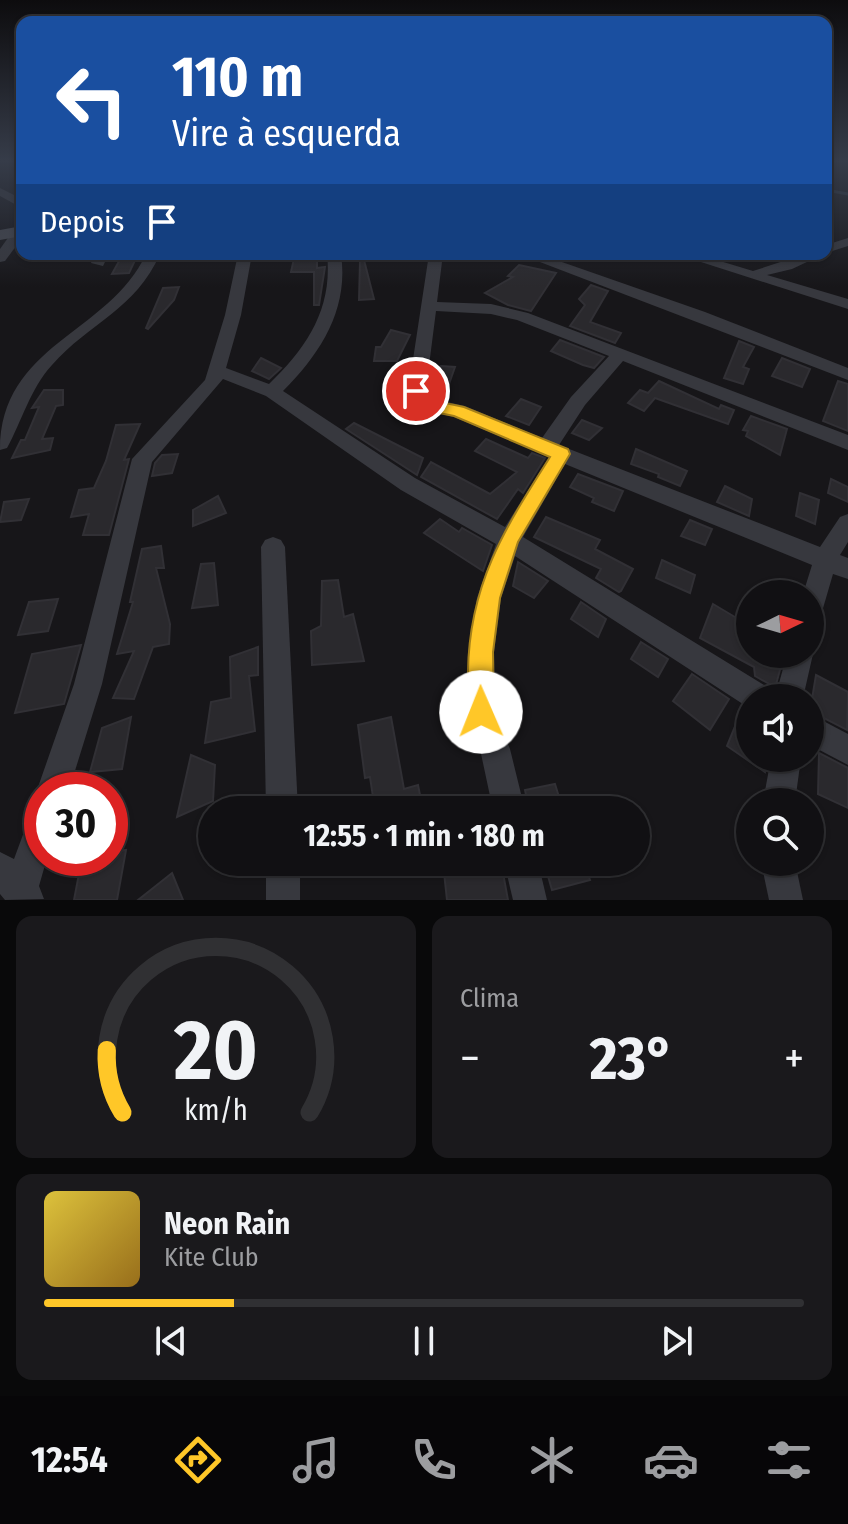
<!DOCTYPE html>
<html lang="pt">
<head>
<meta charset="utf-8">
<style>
  :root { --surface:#111013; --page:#1a191c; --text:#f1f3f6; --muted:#9c9da0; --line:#303033; --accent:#ffc728 }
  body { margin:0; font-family:"Fira Sans Condensed",sans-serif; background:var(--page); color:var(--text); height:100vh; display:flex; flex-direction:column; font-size:30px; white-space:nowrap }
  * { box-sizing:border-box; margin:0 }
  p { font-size:26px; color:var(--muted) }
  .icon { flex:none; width:44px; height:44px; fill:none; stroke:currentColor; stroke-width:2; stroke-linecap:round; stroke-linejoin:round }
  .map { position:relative; height:900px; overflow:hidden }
  .details { display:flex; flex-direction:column; gap:16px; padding:16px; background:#09090a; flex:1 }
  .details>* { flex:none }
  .top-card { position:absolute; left:16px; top:16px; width:816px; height:244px; border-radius:16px; box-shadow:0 2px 6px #0004,0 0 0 2px var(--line); background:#1a4fa0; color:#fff; overflow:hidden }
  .needle { width:52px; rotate:85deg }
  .tools { position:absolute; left:736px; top:580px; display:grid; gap:16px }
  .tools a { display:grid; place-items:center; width:88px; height:88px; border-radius:50%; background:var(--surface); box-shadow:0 2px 6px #0004,0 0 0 2px var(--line); font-size:40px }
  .speed { position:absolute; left:24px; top:772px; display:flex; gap:16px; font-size:40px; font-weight:700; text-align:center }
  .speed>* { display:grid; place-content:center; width:104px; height:104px; border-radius:50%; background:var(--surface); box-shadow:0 2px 6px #0004,0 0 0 2px var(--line); line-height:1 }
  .speed .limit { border:12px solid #d22; background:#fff; color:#111 }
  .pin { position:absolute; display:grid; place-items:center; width:68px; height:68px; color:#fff; margin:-34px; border:4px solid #fff; border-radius:50%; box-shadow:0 2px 8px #0007 }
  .me { position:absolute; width:88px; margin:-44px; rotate:359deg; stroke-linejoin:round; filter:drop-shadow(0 0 6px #0008) }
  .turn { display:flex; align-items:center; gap:28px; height:168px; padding:0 24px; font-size:36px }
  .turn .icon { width:104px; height:104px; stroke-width:2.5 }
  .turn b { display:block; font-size:56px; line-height:68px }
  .then { display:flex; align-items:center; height:76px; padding:0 24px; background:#0003; gap:16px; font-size:30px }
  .big { font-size:60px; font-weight:700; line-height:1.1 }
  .details .widget { flex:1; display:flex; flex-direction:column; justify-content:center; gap:12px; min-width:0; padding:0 28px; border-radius:16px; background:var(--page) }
  .details .dial { align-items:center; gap:0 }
  .dial svg { height:208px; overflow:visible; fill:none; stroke:var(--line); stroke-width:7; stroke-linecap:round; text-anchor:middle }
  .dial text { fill:var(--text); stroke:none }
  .song { display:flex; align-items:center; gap:24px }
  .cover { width:96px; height:96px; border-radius:12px; background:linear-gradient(135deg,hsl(50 70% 55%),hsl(40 70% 35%)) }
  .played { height:8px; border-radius:4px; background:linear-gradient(90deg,var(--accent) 25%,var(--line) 25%) }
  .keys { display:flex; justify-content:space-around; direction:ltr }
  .heat { display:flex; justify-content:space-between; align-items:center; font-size:44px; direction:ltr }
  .details .tiles { flex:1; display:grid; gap:16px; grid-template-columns:1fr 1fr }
  .widget:last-child { grid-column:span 2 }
  .trip { position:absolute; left:198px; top:796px; width:452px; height:80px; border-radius:40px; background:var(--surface); box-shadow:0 2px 6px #0004,0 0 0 2px var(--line); font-weight:700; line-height:80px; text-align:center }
  .tab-bar { display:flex; height:128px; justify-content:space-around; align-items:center; background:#070608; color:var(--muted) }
  .tab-bar .icon { width:56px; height:56px }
  .tab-bar .on { color:var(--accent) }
  .tab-bar b { font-size:36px; color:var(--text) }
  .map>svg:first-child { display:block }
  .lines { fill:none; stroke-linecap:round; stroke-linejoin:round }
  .stream { stroke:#2b343e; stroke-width:3 }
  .building { fill:#2a292d; stroke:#313035; stroke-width:2 }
  .street { fill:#37383e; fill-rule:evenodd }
  .secondary { fill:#45474e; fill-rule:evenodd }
  .route { fill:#ffc728; stroke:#a6811a; stroke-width:2 }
</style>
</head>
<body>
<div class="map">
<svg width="848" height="900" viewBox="0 0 848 900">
  <rect width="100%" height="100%" fill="#171619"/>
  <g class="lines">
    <polyline class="stream" points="826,190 848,194"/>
  </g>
  <g class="building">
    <polygon points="123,254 138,254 129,273 112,274"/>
    <polygon points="295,254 317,254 317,268 325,267 319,305 314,305 314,272 291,272"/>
    <polygon points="364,260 374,299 359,300 360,261"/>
    <polygon points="519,265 556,273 531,311 508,305 485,293 513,277 508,276"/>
    <polygon points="591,285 608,291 590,322 621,333 615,343 570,326 585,305 579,299"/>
    <polygon points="179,287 174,300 148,329 146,328 163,288"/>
    <polygon points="391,330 410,335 397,361 374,361 376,347 381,347"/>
    <polygon points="560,340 604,357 594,368 583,365 551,351"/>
    <polygon points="739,341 754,347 743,367 749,369 743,384 724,378"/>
    <polygon points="261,358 281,368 269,379 252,371"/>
    <polygon points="782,358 810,369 802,387 772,376"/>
    <polygon points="441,366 455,367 444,398 436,396"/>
    <polygon points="659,381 719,409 721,405 734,410 728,424 655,398 644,411 628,403 640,390 648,393"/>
    <polygon points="838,381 848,384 848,431 823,421"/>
    <polygon points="44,390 63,390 63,405 56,406 42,439 53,438 50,450 12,458 21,440 25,440 39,407 32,408"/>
    <polygon points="521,399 541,407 529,425 506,416"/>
    <polygon points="751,416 787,429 780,455 746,436 748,431 743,430"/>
    <polygon points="582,420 602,428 589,440 572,433"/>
    <polygon points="354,423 423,458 417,475 346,429"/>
    <polygon points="140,424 124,460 129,459 109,535 83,535 89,514 71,517 79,490 94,488 106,461 116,425"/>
    <polygon points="486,439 528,458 532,453 545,458 523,493 518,489 497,519 421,477 431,462 490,494 517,472 475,451"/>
    <polygon points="636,449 687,471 680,486 658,477 659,474 631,464"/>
    <polygon points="178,454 172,473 152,476 155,463 162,455"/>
    <polygon points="578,474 623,491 614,511 592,502 594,498 570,487"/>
    <polygon points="831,479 848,487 848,502 828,493"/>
    <polygon points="725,486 752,499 749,516 717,502"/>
    <polygon points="800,493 819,500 815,524 796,516"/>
    <polygon points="218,496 226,513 193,526 193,510"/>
    <polygon points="29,499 21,520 0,522 4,502"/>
    <polygon points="546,517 600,540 595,549 633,569 621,591 619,592 596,578 601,569 534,537"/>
    <polygon points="440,519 459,532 462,528 492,545 483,571 424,533"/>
    <polygon points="690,520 712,529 705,545 681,536"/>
    <polygon points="161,546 164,568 156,568 170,624 169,644 153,647 134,699 113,698 134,651 117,654 133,602 130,602 142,549"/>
    <polygon points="662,560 695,575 690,593 656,578"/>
    <polygon points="518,562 548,581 534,598 513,586"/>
    <polygon points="214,563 218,605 192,608 201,564"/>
    <polygon points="338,580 344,617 353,614 364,661 312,665 311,631 321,626 322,581"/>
    <polygon points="58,599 48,631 18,635 29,602"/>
    <polygon points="581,602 606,619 598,637 571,619"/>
    <polygon points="713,604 750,626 750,654 762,654 781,666 774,692 771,685 755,676 754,667 700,638"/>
    <polygon points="641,642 668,659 658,677 631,659"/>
    <polygon points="81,645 64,704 15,713 32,654"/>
    <polygon points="258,647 258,675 249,676 255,731 205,743 211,702 231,698 230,657"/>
    <polygon points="692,674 729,699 710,730 673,701"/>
    <polygon points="816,675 848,692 847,730 810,711"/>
    <polygon points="743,707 750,711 750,758 768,758 765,772 727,746"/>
    <polygon points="131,717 122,769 90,772 102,728"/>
    <polygon points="391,717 404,789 418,785 423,810 375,810 370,777 365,778 358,725"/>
    <polygon points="819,753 848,768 848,808 818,794"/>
    <polygon points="191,755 215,765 213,801 177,817"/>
    <polygon points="555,784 563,810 529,810 525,790"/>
    <polygon points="126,850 117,900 74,900 82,858 110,858 110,852"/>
    <polygon points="451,862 501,862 508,900 447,900 443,863"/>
    <polygon points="544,862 584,862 590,880 552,890"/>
    <polygon points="172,873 183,900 138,900"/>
  </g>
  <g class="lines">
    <g class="street">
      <polygon points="0,188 22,199 22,208 0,196"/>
      <polygon points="10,235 22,238 5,261 0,262 0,249"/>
      <polygon points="848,238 848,246 826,253 826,245"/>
      <polygon points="95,254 109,254 103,266 91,263"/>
      <path d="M146 254H160C136 309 89 323 52 365 30 389 22 421 7 448L0 450C0 344 109 334 146 254Z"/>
      <path d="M238 254H252L241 315 226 368 269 384C307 348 333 308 327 254H341C349 309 321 353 283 391L415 478 505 527 549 457 454 417 414 408 407 399 429 254H443L437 302 491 304 528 313 848 435V450L623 361 585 405 559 445 820 547 840 517 848 514V542L840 555 848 558V579L833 574 819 622 810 626V594H803L812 565 565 464 523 537 769 688 773 698H750L749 708 515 556 501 598 494 652 495 712 510 749 525 810H493L480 749 467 712 468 652 477 598 496 544 401 490 266 396 223 379 152 462 102 684 69 790H42V801L37 790 74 684 132 459 205 380 225 315ZM436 311 491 314 517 320 609 356 571 397 542 438 465 406 425 397Z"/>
      <polygon points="519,254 539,254 705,312 848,368 848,380"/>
      <polygon points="676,254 697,254 753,271 805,254 824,254 792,269 767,275 848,299 848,309"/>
      <polygon points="273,537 281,540 285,547 298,810 266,810 261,547 265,540"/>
      <polygon points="810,646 813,654 803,698 775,698 787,654 810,654"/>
      <polygon points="810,714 848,734 848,765 810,745"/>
      <polygon points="771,758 801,758 795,802 763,802"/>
      <polygon points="42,808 42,858 47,858 39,886 44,899 5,900 0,894 0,852 14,859 31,813"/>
      <rect x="266" y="862" width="34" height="38"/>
      <polygon points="504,862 538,862 547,900 513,900"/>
      <polygon points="761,862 795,862 803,900 769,900"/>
    </g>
    <polygon class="secondary" points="22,226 22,236 0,240 0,230"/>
  </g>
  <linearGradient id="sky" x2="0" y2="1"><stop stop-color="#0d0c0e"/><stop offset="0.56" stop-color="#363c49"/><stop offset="1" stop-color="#363c49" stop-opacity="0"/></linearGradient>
  <rect width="848" height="287" fill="url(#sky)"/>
  <path class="route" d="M416 386 422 387 426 399 464 407 568 449 570 454 518 542 500 598 493 652 494 712 491 721 481 725 472 721C466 706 468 688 468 672 469 584 505 528 550 457L454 416 415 408 408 399V391Z"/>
</svg>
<div class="tools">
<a><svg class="needle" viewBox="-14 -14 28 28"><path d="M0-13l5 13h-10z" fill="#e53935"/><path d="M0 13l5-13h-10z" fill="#9c9da0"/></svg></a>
<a><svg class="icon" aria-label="sound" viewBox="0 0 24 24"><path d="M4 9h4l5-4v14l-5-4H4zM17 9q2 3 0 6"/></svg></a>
<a><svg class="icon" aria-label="search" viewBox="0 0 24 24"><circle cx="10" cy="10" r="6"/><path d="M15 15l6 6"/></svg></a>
</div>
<div class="speed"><div class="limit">30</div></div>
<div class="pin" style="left:416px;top:391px;background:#d93025"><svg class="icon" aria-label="arrive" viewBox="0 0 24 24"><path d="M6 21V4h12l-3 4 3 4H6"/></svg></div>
<svg class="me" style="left:481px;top:712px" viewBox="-20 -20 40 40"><circle r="19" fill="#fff"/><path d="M0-13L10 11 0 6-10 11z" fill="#ffc728"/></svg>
<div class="trip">12:55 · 1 min · 180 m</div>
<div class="top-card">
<div class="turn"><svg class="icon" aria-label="left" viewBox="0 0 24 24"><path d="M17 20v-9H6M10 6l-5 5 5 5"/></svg><div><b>110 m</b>Vire à esquerda</div></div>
<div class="then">Depois<svg class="icon" aria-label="arrive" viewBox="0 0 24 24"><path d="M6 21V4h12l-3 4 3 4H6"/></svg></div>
</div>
</div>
<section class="details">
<div class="tiles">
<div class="widget dial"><svg viewBox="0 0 100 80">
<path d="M14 69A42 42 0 1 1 86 69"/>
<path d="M14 69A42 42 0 0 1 8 45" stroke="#ffc728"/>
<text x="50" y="56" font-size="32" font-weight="700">20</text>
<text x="50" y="72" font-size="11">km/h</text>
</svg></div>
<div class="widget"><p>Clima</p>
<div class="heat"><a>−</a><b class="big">23°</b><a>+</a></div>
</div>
<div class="widget">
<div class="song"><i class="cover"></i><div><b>Neon Rain</b><p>Kite Club</p></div></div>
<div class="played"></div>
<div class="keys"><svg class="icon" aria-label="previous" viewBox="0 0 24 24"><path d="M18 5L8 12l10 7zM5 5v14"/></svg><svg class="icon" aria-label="pause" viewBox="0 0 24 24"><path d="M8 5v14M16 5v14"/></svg><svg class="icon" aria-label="next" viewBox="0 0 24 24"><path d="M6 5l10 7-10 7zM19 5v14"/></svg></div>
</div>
</div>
</section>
<nav class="tab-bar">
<b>12:54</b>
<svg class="icon on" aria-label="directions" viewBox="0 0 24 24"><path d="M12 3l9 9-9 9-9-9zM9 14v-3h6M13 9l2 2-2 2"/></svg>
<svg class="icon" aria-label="music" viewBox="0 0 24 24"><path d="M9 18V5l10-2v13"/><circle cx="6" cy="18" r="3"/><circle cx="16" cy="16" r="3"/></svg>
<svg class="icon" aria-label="phone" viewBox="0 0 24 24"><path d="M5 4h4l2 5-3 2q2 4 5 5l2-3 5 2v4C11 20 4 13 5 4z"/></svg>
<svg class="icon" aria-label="climate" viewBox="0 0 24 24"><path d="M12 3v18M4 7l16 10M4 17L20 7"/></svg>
<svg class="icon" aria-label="car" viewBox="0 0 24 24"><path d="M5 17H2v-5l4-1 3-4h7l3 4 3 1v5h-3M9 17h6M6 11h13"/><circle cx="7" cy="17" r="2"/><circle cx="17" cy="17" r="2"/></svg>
<svg class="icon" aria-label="filters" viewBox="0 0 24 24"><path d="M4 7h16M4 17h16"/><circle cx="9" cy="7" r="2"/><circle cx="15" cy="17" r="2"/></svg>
</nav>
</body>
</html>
